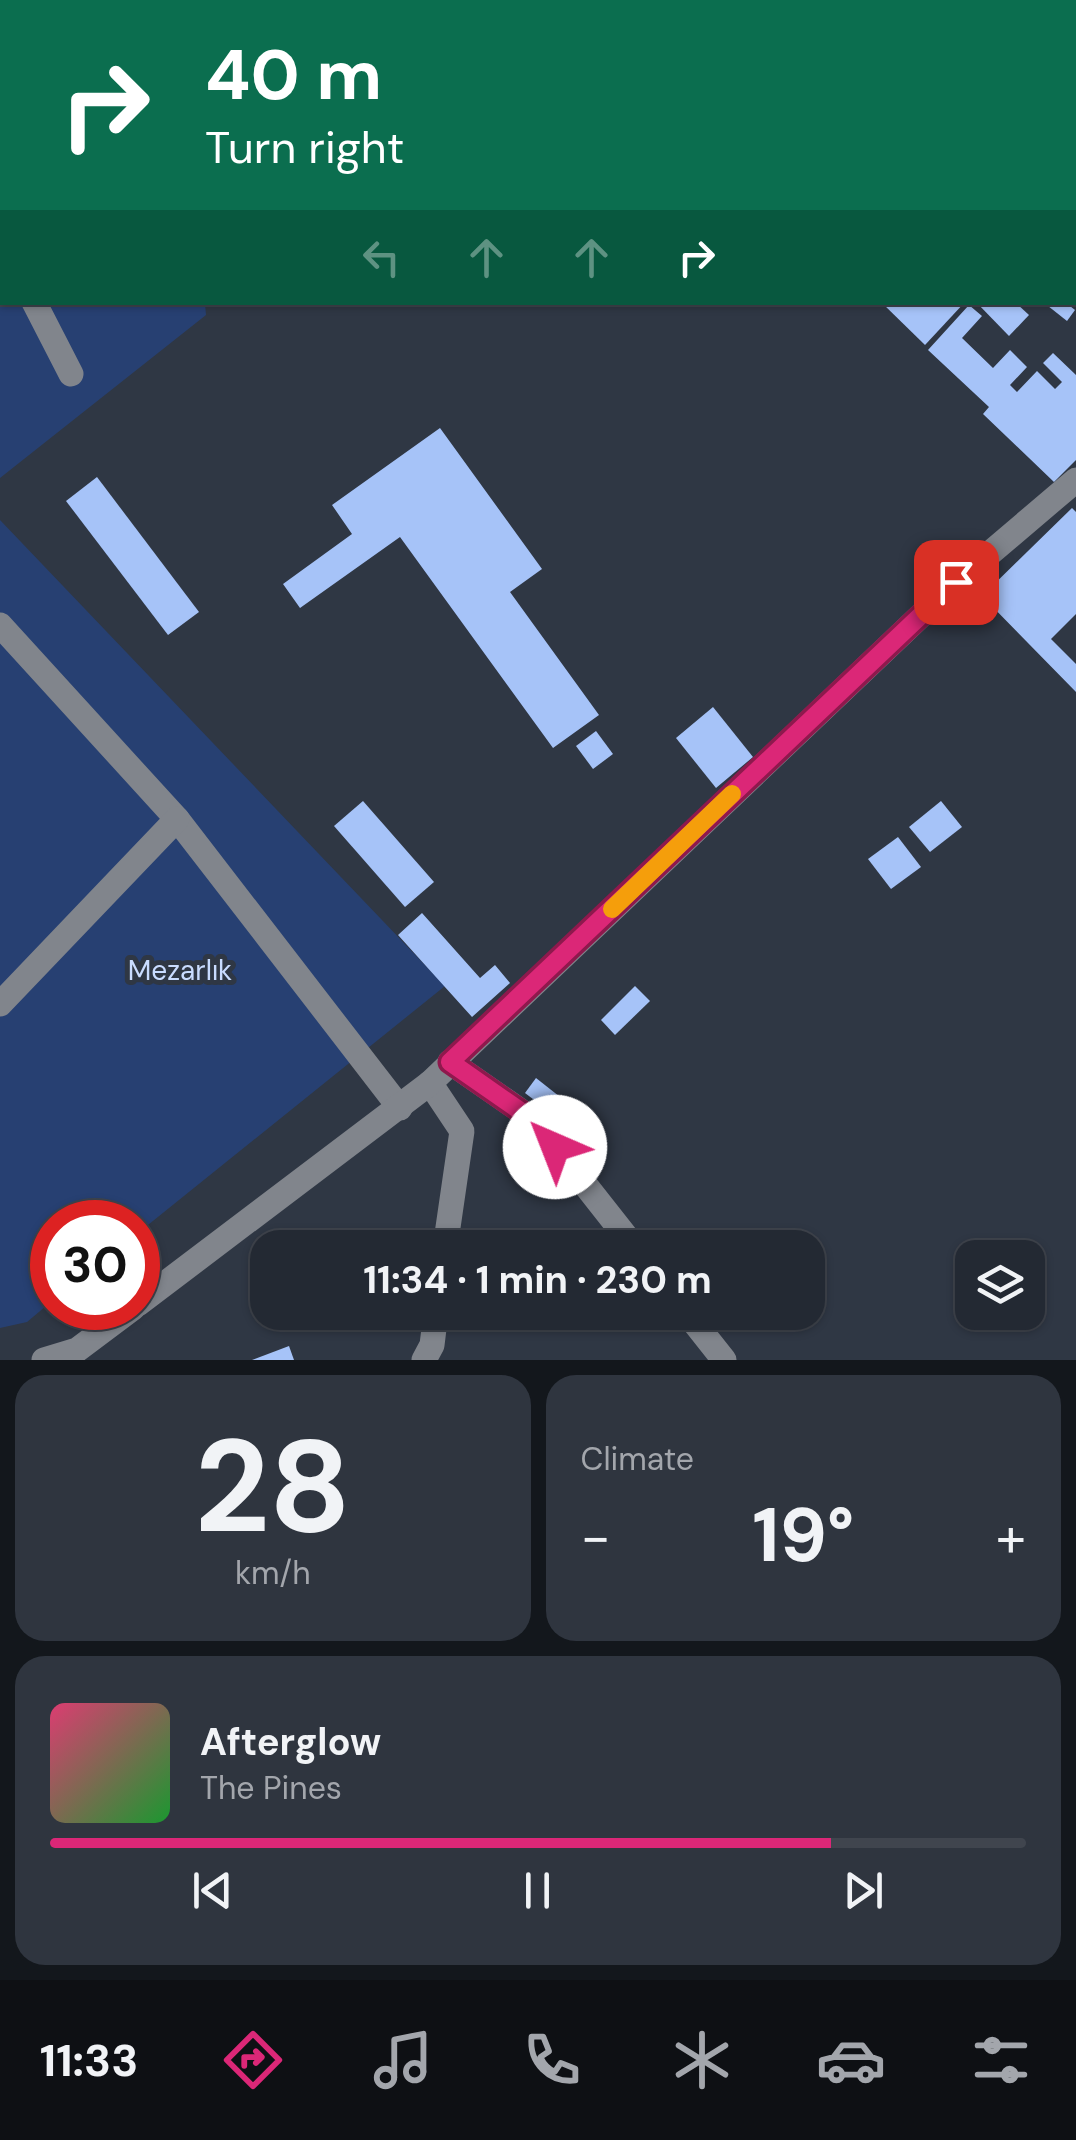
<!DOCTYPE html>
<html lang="en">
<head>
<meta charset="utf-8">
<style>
  :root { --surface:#232933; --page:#2f353f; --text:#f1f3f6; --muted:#a3a6ac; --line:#40454e; --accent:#db2777 }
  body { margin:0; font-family:"DM Sans",sans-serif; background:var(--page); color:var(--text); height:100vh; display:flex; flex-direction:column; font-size:38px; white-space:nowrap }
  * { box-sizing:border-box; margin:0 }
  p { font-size:32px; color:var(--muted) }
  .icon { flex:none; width:55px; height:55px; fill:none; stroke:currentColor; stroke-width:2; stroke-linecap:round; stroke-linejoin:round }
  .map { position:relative; height:1360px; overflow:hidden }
  .details { display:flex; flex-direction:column; gap:15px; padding:15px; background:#13171c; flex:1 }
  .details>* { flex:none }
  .hud { position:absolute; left:0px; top:0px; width:1078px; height:305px; box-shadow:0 2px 8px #0004,0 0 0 2px var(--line); background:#0b6e4f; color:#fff; overflow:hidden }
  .tools { position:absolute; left:955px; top:1240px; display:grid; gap:20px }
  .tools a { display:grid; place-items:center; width:90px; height:90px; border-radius:20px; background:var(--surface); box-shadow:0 2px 8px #0004,0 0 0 2px var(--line); font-size:50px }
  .speed { position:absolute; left:30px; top:1200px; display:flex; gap:20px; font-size:50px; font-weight:700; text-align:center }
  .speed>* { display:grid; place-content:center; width:130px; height:130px; border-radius:50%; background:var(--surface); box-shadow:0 2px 8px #0004,0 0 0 2px var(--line); line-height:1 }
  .speed .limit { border:15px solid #d22; background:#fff; color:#111 }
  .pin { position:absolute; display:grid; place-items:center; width:85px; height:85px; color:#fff; margin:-42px; border-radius:20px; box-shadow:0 5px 15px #0006 }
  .me { position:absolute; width:110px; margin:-55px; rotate:316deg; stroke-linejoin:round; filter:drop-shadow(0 0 8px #0008) }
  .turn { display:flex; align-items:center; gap:35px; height:210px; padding:0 40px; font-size:45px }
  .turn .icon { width:130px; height:130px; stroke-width:2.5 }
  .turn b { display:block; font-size:70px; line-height:85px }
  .lanes { display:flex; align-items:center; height:95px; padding:0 40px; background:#0003; justify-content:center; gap:50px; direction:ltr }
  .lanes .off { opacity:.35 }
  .big { font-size:75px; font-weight:700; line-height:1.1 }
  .details .widget { flex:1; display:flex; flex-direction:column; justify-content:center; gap:15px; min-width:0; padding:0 35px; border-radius:30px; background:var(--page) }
  .details .dial { align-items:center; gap:0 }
  .dial b { font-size:130px; line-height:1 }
  .song { display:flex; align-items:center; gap:30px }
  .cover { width:120px; height:120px; border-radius:15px; background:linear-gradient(135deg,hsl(340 70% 55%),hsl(130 70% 35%)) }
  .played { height:10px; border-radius:5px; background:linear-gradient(90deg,var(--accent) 80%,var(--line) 80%) }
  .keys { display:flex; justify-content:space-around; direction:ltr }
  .heat { display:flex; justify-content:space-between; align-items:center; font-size:55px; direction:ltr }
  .details .tiles { flex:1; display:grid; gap:15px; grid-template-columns:1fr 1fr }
  .widget:last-child { grid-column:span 2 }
  .trip { position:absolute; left:250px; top:1230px; width:575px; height:100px; border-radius:30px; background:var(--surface); box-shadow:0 2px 8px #0004,0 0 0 2px var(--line); font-weight:700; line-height:100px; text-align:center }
  .menu { display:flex; height:160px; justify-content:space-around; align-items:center; background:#0e1014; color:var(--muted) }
  .menu .icon { width:70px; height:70px }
  .menu .active { color:var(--accent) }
  .menu b { font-size:45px; color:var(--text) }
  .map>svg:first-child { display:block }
  .green { fill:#274072 }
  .building { fill:#a6c3f8 }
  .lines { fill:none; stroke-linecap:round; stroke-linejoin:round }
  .minor { stroke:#81858c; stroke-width:25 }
  .route-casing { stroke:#8e194d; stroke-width:25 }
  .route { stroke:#db2777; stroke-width:18 }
  .slow { stroke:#f59e0b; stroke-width:18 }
  .labels { text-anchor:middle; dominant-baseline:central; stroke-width:10; stroke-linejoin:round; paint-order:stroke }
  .park-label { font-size:28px; fill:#c9dcff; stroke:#2f3744 }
</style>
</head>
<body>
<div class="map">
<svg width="1076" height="1360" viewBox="0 0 1076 1360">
  <rect width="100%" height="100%" fill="#2f3744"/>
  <g class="green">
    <polygon points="0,0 18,2 2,2 2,302 205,303 206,315 0,478"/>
    <polygon points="0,520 445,986 138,1233 138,1222 52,1222 52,1301 27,1322 0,1328"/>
  </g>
  <g class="building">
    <polygon points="881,302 965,302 925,345"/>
    <polygon points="976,302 1015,302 1029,315 1009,336"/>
    <polygon points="1043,302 1065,302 1075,310 1067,321"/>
    <polygon points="969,305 982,316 962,338 993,368 1010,350 1027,367 1010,385 1017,392 1037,371 1055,389 1062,382 1043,363 1053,353 1076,375 1076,460 1054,482 983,414 989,407 928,350"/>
    <polygon points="440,428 542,569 510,592 599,715 553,748 400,537 300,608 283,584 352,534 332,505"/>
    <polygon points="97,477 199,612 168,635 66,501"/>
    <polygon points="1072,508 1076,512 1076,614 1051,639 1076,664 1076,692 982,596"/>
    <polygon points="713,707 753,757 716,788 676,738"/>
    <polygon points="596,731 613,754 593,769 576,746"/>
    <polygon points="363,801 434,882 405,907 334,826"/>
    <polygon points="941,801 962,827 930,852 909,827"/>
    <polygon points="898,837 921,867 891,889 868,859"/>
    <polygon points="422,913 480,978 495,965 510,983 472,1017 398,935"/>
    <polygon points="635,986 650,1001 615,1035 601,1020"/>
    <polygon points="536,1078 569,1104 558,1118 525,1093"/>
    <polygon points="289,1346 294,1360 252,1360"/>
  </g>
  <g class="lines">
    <g class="minor">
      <polyline points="0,157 2,161"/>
      <polyline points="34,302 71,374"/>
      <polyline points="0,625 177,819 400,1108"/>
      <polyline points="0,1004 177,819"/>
      <polyline points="450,1062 535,1121 635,1248"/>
      <polyline points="430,1083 462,1131 445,1248"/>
      <polyline points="138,1304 430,1083 956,582 1076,480"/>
      <polyline points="686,1312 724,1360"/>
      <polyline points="44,1360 77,1350 133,1308"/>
      <polyline points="424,1360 432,1345 436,1312"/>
    </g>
  </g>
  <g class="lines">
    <defs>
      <polyline id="route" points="555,1147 536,1122 450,1062 956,582"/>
    </defs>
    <use href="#route" class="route-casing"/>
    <use href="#route" class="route"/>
    <polyline class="slow" points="612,909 732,794"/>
  </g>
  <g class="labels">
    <g class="park-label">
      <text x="180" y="970">Mezarlık</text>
    </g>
  </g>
</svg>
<div class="tools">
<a><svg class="icon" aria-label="layers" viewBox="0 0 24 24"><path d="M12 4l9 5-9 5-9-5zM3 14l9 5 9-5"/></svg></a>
</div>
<div class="speed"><div class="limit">30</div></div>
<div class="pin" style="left:956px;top:582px;background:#d93025"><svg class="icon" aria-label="arrive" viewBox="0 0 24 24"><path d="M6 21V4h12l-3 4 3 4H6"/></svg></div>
<svg class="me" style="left:555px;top:1147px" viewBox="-20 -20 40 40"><circle r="19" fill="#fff"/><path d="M0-13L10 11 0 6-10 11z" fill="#db2777"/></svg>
<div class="trip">11:34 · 1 min · 230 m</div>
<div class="hud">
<div class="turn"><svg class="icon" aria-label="right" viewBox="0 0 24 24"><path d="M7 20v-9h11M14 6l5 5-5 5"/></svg><div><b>40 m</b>Turn right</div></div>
<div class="lanes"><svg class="icon off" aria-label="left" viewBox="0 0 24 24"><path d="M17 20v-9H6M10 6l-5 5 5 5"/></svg><svg class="icon off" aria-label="ahead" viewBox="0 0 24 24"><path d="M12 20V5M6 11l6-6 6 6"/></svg><svg class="icon off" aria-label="ahead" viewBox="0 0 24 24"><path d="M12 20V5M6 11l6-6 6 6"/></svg><svg class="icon" aria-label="right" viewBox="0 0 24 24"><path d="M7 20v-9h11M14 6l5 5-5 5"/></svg></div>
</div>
</div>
<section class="details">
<div class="tiles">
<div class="widget dial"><b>28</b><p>km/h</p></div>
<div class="widget"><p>Climate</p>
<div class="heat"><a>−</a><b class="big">19°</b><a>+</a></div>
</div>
<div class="widget">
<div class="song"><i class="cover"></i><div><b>Afterglow</b><p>The Pines</p></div></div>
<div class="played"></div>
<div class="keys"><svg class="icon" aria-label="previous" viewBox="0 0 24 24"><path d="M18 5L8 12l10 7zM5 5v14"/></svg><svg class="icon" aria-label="pause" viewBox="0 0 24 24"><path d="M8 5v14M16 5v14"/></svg><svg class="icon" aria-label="next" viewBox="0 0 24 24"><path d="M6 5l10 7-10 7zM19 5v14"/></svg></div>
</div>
</div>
</section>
<nav class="menu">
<b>11:33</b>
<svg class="icon active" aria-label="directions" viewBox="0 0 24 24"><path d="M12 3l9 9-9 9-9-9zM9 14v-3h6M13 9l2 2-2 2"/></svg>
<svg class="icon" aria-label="music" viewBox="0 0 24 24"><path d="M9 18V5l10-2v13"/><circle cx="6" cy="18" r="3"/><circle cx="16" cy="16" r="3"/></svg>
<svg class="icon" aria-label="phone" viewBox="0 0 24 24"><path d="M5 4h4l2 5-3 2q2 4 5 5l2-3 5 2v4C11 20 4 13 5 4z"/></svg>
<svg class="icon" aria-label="climate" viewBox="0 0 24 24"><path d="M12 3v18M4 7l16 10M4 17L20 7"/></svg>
<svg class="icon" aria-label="car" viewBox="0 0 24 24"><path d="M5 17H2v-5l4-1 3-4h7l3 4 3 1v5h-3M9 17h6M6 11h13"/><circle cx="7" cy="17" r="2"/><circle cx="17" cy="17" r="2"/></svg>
<svg class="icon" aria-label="filters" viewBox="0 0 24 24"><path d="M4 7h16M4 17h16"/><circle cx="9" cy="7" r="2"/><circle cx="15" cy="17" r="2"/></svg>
</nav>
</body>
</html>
